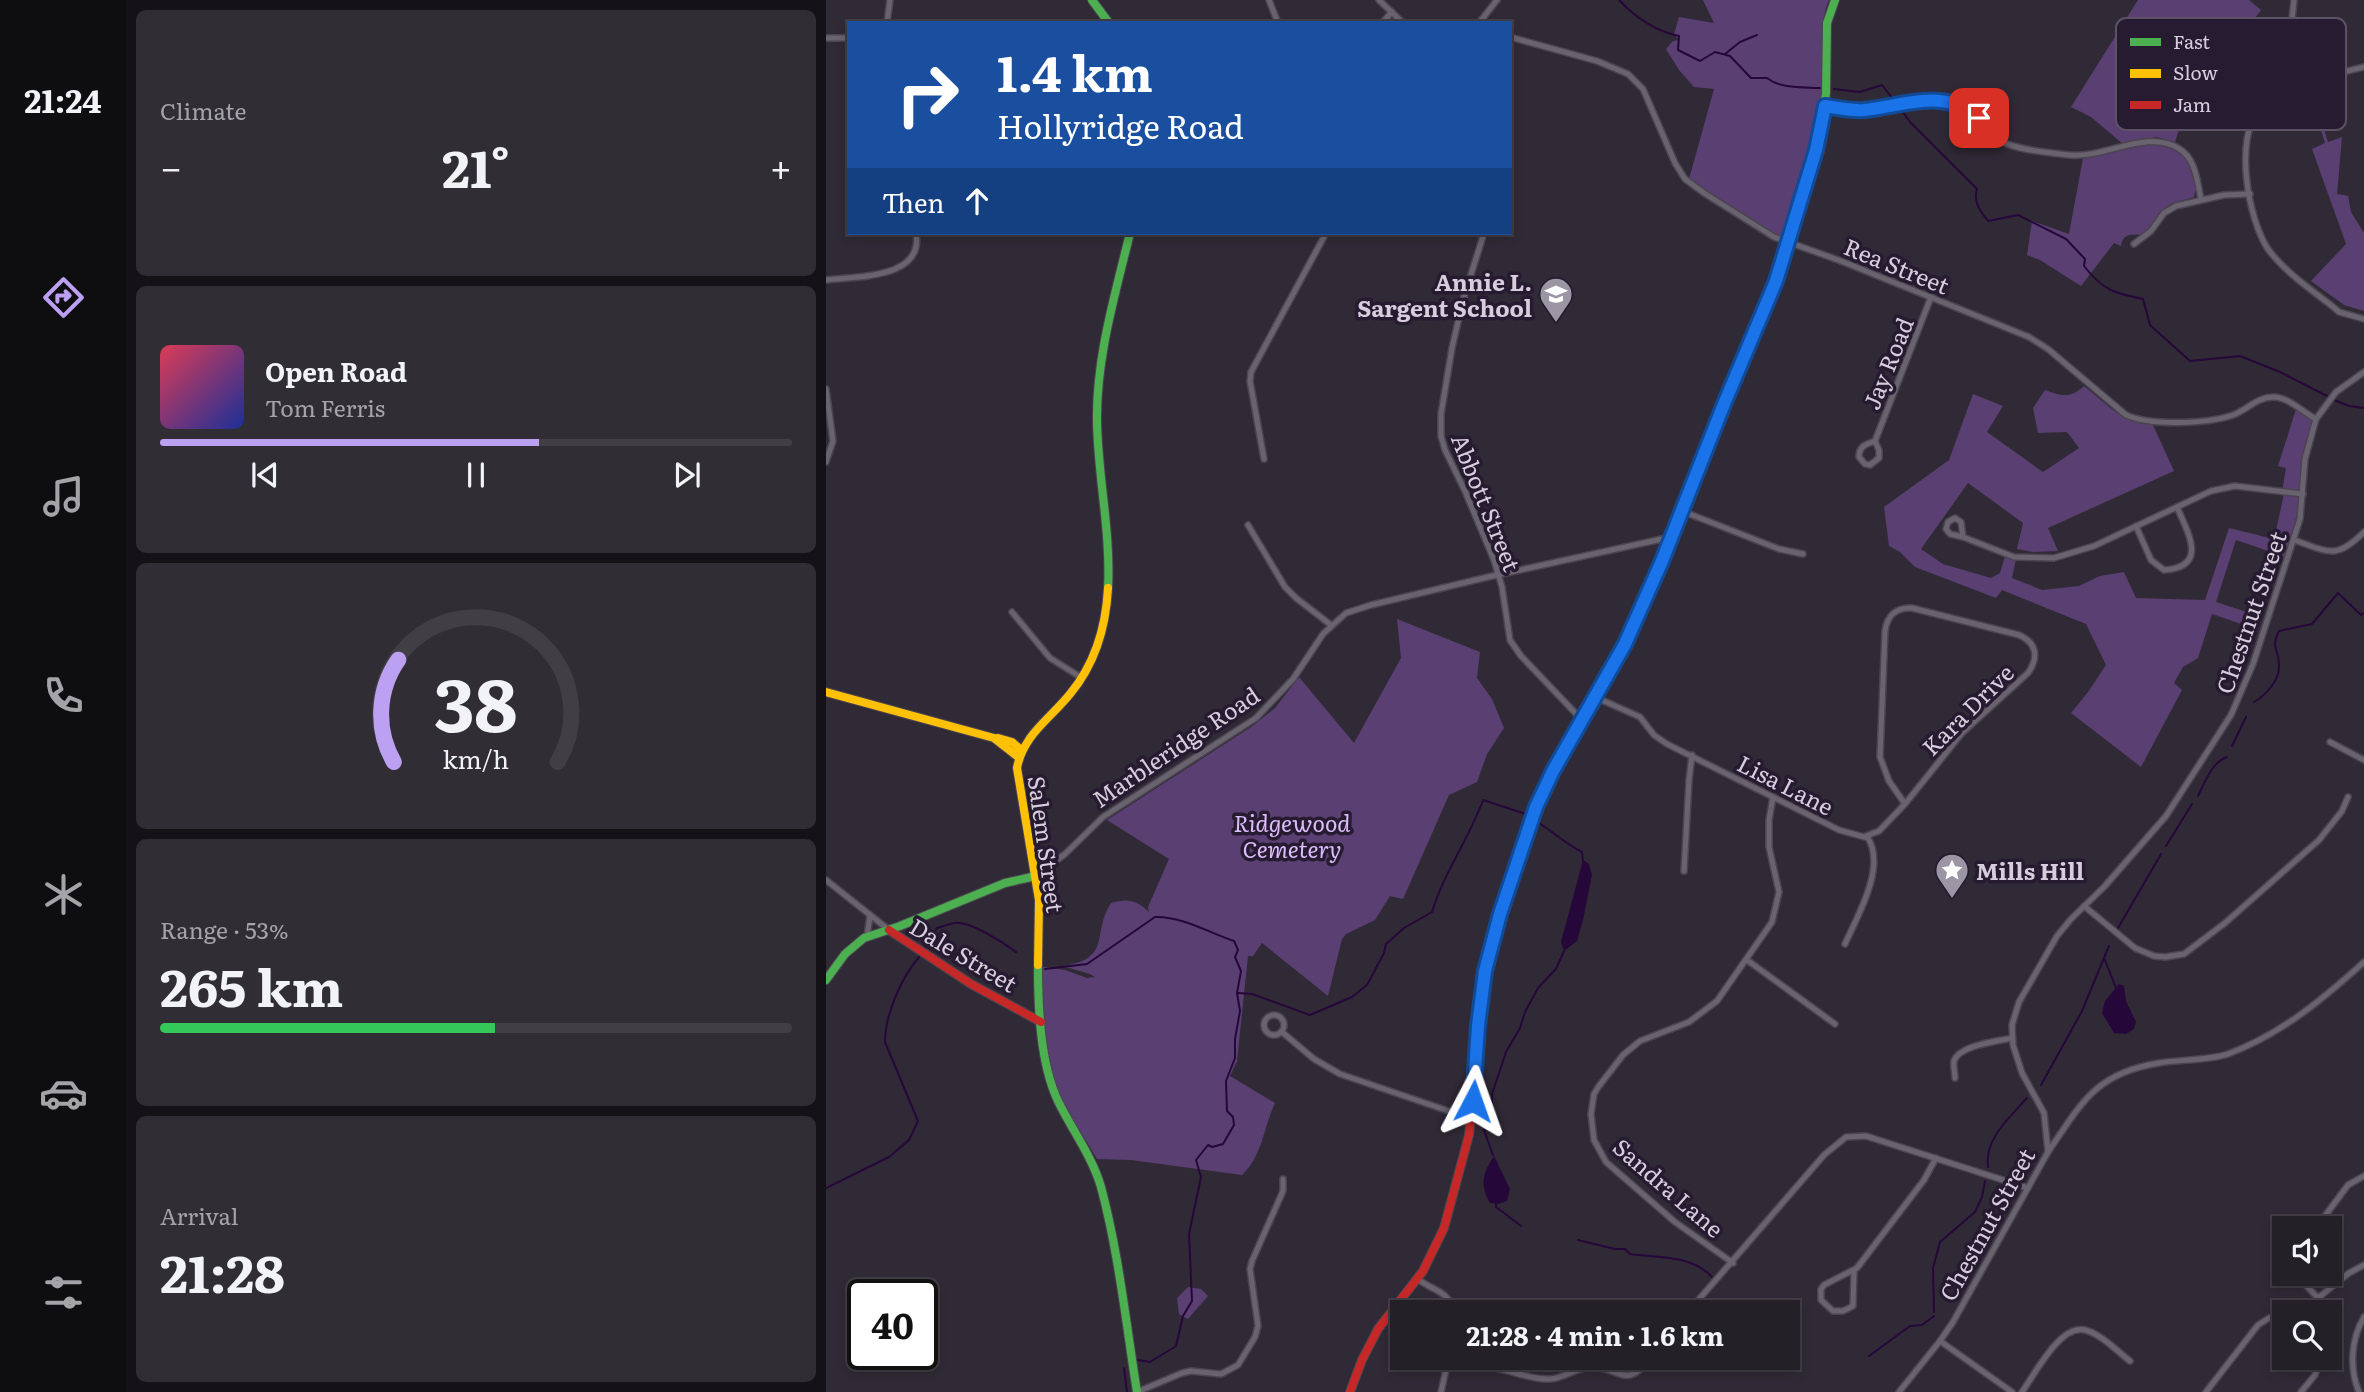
<!DOCTYPE html>
<html lang="en">
<head>
<meta charset="utf-8">
<style>
  :root { --surface:#242028; --page:#302d34; --text:#f1f3f6; --muted:#a3a3a8; --line:#413e45; --accent:#bca0f2 }
  body { margin:0; font-family:Literata,serif; background:var(--page); color:var(--text); height:100vh; display:flex; flex-direction:column; font-size:26px; white-space:nowrap }
  * { box-sizing:border-box; margin:0 }
  p { font-size:23px; color:var(--muted) }
  .icon { flex:none; width:38px; height:38px; fill:none; stroke:currentColor; stroke-width:2; stroke-linecap:round; stroke-linejoin:round }
  .map { position:relative; flex:1; overflow:hidden }
  .sheet { display:flex; flex-direction:column; gap:10px; padding:10px; background:#141216; width:700px }
  .sheet>* { flex:none }
  .guide { position:absolute; left:21px; top:21px; width:665px; height:214px; border-radius:0px; box-shadow:0 4px 10px #0003,0 0 0 2px var(--line); background:#1a4fa0; color:#fff; overflow:hidden }
  .controls { position:absolute; left:1446px; top:1216px; display:grid; gap:14px }
  .controls a { display:grid; place-items:center; width:70px; height:70px; border-radius:0px; background:var(--surface); box-shadow:0 4px 10px #0003,0 0 0 2px var(--line); font-size:35px }
  .speed { position:absolute; left:21px; top:1279px; display:flex; gap:14px; font-size:35px; font-weight:700; text-align:center }
  .speed>* { display:grid; place-content:center; width:91px; height:91px; border-radius:50%; background:var(--surface); box-shadow:0 4px 10px #0003,0 0 0 2px var(--line); line-height:1 }
  .speed .limit { border:4px solid #111; border-radius:10px; background:#fff; color:#111 }
  .pin { position:absolute; display:grid; place-items:center; width:60px; height:60px; color:#fff; margin:-30px; border-radius:14px; box-shadow:0 4px 10px #0006 }
  .me { position:absolute; width:77px; margin:-38px; rotate:4deg; stroke-linejoin:round; filter:drop-shadow(0 0 5px #0008) }
  .turn { display:flex; align-items:center; gap:24px; height:147px; padding:0 35px; font-size:32px }
  .turn .icon { width:91px; height:91px; stroke-width:2.5 }
  .turn b { display:block; font-size:49px; line-height:60px }
  .then { display:flex; align-items:center; height:66px; padding:0 35px; background:#0003; gap:14px; font-size:26px }
  .big { font-size:52px; font-weight:700; line-height:1.1 }
  .sheet .tile { flex:1; display:flex; flex-direction:column; justify-content:center; gap:10px; min-width:0; padding:0 24px; border-radius:10px; background:var(--page) }
  .sheet .dial { align-items:center; gap:0 }
  .dial svg { height:182px; overflow:visible; fill:none; stroke:var(--line); stroke-width:7; stroke-linecap:round; text-anchor:middle }
  .dial text { fill:var(--text); stroke:none }
  .song { display:flex; align-items:center; gap:21px }
  .cover { width:84px; height:84px; border-radius:10px; background:linear-gradient(135deg,hsl(350 70% 55%),hsl(230 70% 35%)) }
  .played { height:7px; border-radius:4px; background:linear-gradient(90deg,var(--accent) 60%,var(--line) 60%) }
  .keys { display:flex; justify-content:space-around; direction:ltr }
  .heat { display:flex; justify-content:space-between; align-items:center; font-size:38px; direction:ltr }
  .charge { height:10px; border-radius:5px; background:linear-gradient(90deg,#34c759 53%,var(--line) 0) }
  .trip { position:absolute; left:564px; top:1300px; width:410px; height:70px; border-radius:0px; background:var(--surface); box-shadow:0 4px 10px #0003,0 0 0 2px var(--line); font-weight:700; line-height:70px; text-align:center }
  main { display:flex; flex:1; min-height:0 }
  .tabs { display:flex; flex-direction:column; width:126px; justify-content:space-around; align-items:center; background:#0e0d10; color:var(--muted) }
  .tabs .icon { width:49px; height:49px }
  .tabs .current { color:var(--accent) }
  .tabs b { font-size:32px; color:var(--text) }
  .map>svg:first-child { display:block }
  .green { fill:#5a3f72 }
  .water { fill:#26073a }
  .lines { fill:none; stroke-linecap:round; stroke-linejoin:round }
  .stream { stroke:#26073a; stroke-width:2 }
  .street-casing { stroke:#4b4550; stroke-width:8 }
  .fast-casing { stroke:#4b4550; stroke-width:10 }
  .slow-casing { stroke:#4b4550; stroke-width:10 }
  .jam-casing { stroke:#4b4550; stroke-width:10 }
  .street { stroke:#69636f; stroke-width:5 }
  .fast { stroke:#4caf50; stroke-width:8 }
  .slow { stroke:#ffc107; stroke-width:8 }
  .jam { stroke:#c62828; stroke-width:8 }
  .route-casing { stroke:#114b97; stroke-width:18 }
  .route { stroke:#1a73e8; stroke-width:12 }
  .labels { text-anchor:middle; dominant-baseline:central; stroke-width:7; stroke-linejoin:round; paint-order:stroke }
  .street-label { font-size:23px; fill:#d6cedd; stroke:#271b31 }
  .poi-label { font-size:23px; font-weight:bold; fill:#d6cedd; stroke:#271b31; text-anchor:end }
  .park-label { font-size:23px; font-style:italic; fill:#dcbcfb; stroke:#271b31 }
  .key { fill:#271b31; stroke:#5c5165; stroke-width:2 }
  .key-label { font-size:19px; fill:#d6cedd }
</style>
</head>
<body>
<main>
<nav class="tabs">
<b>21:24</b>
<svg class="icon current" aria-label="directions" viewBox="0 0 24 24"><path d="M12 3l9 9-9 9-9-9zM9 14v-3h6M13 9l2 2-2 2"/></svg>
<svg class="icon" aria-label="music" viewBox="0 0 24 24"><path d="M9 18V5l10-2v13"/><circle cx="6" cy="18" r="3"/><circle cx="16" cy="16" r="3"/></svg>
<svg class="icon" aria-label="phone" viewBox="0 0 24 24"><path d="M5 4h4l2 5-3 2q2 4 5 5l2-3 5 2v4C11 20 4 13 5 4z"/></svg>
<svg class="icon" aria-label="climate" viewBox="0 0 24 24"><path d="M12 3v18M4 7l16 10M4 17L20 7"/></svg>
<svg class="icon" aria-label="car" viewBox="0 0 24 24"><path d="M5 17H2v-5l4-1 3-4h7l3 4 3 1v5h-3M9 17h6M6 11h13"/><circle cx="7" cy="17" r="2"/><circle cx="17" cy="17" r="2"/></svg>
<svg class="icon" aria-label="filters" viewBox="0 0 24 24"><path d="M4 7h16M4 17h16"/><circle cx="9" cy="7" r="2"/><circle cx="15" cy="17" r="2"/></svg>
</nav>
<section class="sheet">
<div class="tile"><p>Climate</p>
<div class="heat"><a>−</a><b class="big">21°</b><a>+</a></div>
</div>
<div class="tile">
<div class="song"><i class="cover"></i><div><b>Open Road</b><p>Tom Ferris</p></div></div>
<div class="played"></div>
<div class="keys"><svg class="icon" aria-label="previous" viewBox="0 0 24 24"><path d="M18 5L8 12l10 7zM5 5v14"/></svg><svg class="icon" aria-label="pause" viewBox="0 0 24 24"><path d="M8 5v14M16 5v14"/></svg><svg class="icon" aria-label="next" viewBox="0 0 24 24"><path d="M6 5l10 7-10 7zM19 5v14"/></svg></div>
</div>
<div class="tile dial"><svg viewBox="0 0 100 80">
<path d="M14 69A42 42 0 1 1 86 69"/>
<path d="M14 69A42 42 0 0 1 16 24" stroke="#bca0f2"/>
<text x="50" y="56" font-size="32" font-weight="700">38</text>
<text x="50" y="72" font-size="11">km/h</text>
</svg></div>
<div class="tile"><p>Range · 53%</p><b class="big">265 km</b><div class="charge"></div></div>
<div class="tile"><p>Arrival</p><b class="big">21:28</b></div>
</section>
<div class="map">
<svg width="1538" height="1392" viewBox="0 0 1538 1392">
  <rect width="100%" height="100%" fill="#302a36"/>
  <g class="green">
    <path d="M877 0H1003C989 33 1001 68 997 102 991 148 972 194 959 238H954L863 179 888 89 868 87 853 70 840 49 847 41 853 40 848 34 853 17 888 23Z"/>
    <polygon points="1312,0 1423,0 1435,10 1361,105 1349,142 1331,137 1297,144 1265,117 1245,107"/>
    <polygon points="1485,89 1502,142 1516,137 1511,194 1522,196 1525,212 1538,233 1538,311 1518,305 1485,281 1520,244 1486,149 1499,143 1483,91"/>
    <path d="M1327 144C1350 148 1363 155 1368 179 1369 186 1370 190 1368 197L1345 204 1338 209 1318 234C1308 236 1297 231 1295 246L1288 243 1255 286 1214 260 1201 255 1206 221 1243 234 1257 158Z"/>
    <path d="M1258 386C1282 405 1296 423 1327 425L1348 471 1222 528 1232 551 1207 552 1191 549 1197 523 1142 483 1095 549 1117 564 1165 578 1174 573 1179 556 1190 559 1186 578 1216 590 1253 586 1274 576 1298 572 1310 598 1379 600 1403 528 1448 539 1458 494 1476 495 1460 557 1410 540 1390 602 1436 617 1431 632 1427 628 1386 614 1372 658 1357 667 1348 683 1356 690 1315 767 1245 713 1262 692 1280 665 1260 624 1176 590 1170 598 1089 567 1074 552 1063 546 1058 507 1123 460 1147 394 1177 406 1161 432 1217 472 1253 448 1241 432 1212 433 1207 408 1219 390C1236 396 1244 399 1258 386Z"/>
    <polygon points="1471,406 1490,419 1484,435 1477,494 1456,492 1460,468 1452,466"/>
    <path d="M571 619 654 652 651 678 666 699 678 728 661 754 651 782 623 795 577 899 564 896 549 920 520 934 516 939 502 996 436 943 427 956H422L411 1061 404 1076 449 1103C437 1129 437 1155 416 1175L305 1160 271 1159C256 1133 236 1107 227 1078 217 1043 217 1002 213 966L239 970 261 978 269 977 264 974 236 966C287 959 265 934 285 903 301 898 311 900 323 912L322 907 343 859 281 820 425 727 449 708 473 677 528 743 575 658Z"/>
    <polygon points="362,1287 375,1289 382,1296 362,1319 353,1314 351,1298"/>
  </g>
  <g class="water">
    <polygon points="757,860 763,864 766,875 757,920 751,941 738,951 735,942"/>
    <polygon points="1293,984 1298,986 1300,1001 1310,1022 1308,1029 1300,1034 1288,1033 1276,1013 1279,1001"/>
    <path d="M668 1156 684 1189 681 1201 672 1204 664 1203C653 1184 657 1173 668 1156Z"/>
  </g>
  <g class="lines">
    <g class="stream">
      <path d="M793 0C809 17 830 31 853 36L852 50 874 61 889 52 904 56 925 78H941C955 89 977 87 994 88"/>
      <polyline points="899,54 914,42 931,35"/>
      <polyline points="1008,89 1034,92 1056,85 1070,103"/>
      <path d="M1073 107 1084 122 1151 189C1147 202 1154 211 1162 221L1192 215 1240 239 1259 259 1258 266C1277 290 1287 293 1317 299L1324 325 1364 361 1414 356 1454 372 1501 396"/>
      <polyline points="1508,400 1523,406 1538,408"/>
      <path d="M1428 702C1440 695 1454 680 1453 665 1453 648 1444 649 1453 631L1486 624 1512 593 1535 615 1538 613"/>
      <polyline points="1406,746 1420,717"/>
      <path d="M1372 796C1379 782 1386 762 1401 757"/>
      <path d="M710 821C726 831 740 844 756 852L757 861"/>
      <polyline points="1340,846 1366,804"/>
      <polyline points="1292,928 1335,854"/>
      <path d="M99 948 111 928C116 927 122 924 128 923 143 920 178 943 190 952"/>
      <polyline points="1279,960 1290,988"/>
      <path d="M219 969 261 964 329 917C355 916 384 933 408 941L412 950 409 957 415 971 411 993 414 1011 409 1039V1058L400 1081 401 1111 407 1117 408 1125 397 1144 386 1147 382 1145 370 1160 375 1177 363 1234 366 1301 357 1316 350 1346 324 1362 312 1360"/>
      <path d="M412 993 426 994 484 1015 526 997 541 985 558 953 560 944 578 928 606 912C618 872 643 839 657 800L700 814"/>
      <polyline points="1215,1085 1256,1011 1283,946"/>
      <polyline points="666,1102 666,1094 680,1052 694,1028 699,1012 712,988 730,969 738,951"/>
      <polyline points="659,1125 665,1106"/>
      <polyline points="658,1130 667,1155"/>
      <path d="M1162 1167C1158 1139 1184 1117 1201 1098"/>
      <path d="M0 1188 63 1157 83 1140 92 1121 59 1042C59 1014 76 976 94 956"/>
      <polyline points="670,1202 670,1207 695,1226"/>
      <path d="M752 1240 789 1249H799L804 1254C833 1258 864 1254 886 1277"/>
      <polyline points="1108,1312 1107,1268 1114,1242 1149,1212 1156,1197 1159,1181"/>
      <polyline points="1043,1356 1084,1326 1096,1325 1108,1316"/>
      <polyline points="298,1368 301,1392"/>
    </g>
    <defs>
      <g id="street">
        <polyline points="443,0 452,23"/>
        <polyline points="553,0 577,23"/>
        <polyline points="1468,0 1464,39 1480,86"/>
        <polyline points="61,23 64,0"/>
        <polyline points="556,23 566,12"/>
        <polyline points="653,23 671,0"/>
        <path d="M684 37 771 61 802 74 817 89 849 163 859 179 878 193 948 237 1015 261 1203 337 1222 349 1300 415C1325 426 1381 424 1407 415 1421 410 1431 397 1447 397 1463 397 1476 412 1490 419"/>
        <polyline points="0,38 23,38"/>
        <path d="M1538 67C1515 72 1447 93 1433 109 1408 139 1422 219 1442 249 1458 271 1484 289 1506 306L1513 312 1538 319"/>
        <path d="M999 106C1011 107 1024 110 1036 110 1064 108 1093 95 1121 101 1151 107 1154 128 1175 141 1190 150 1225 153 1243 155 1277 159 1321 129 1352 148 1370 158 1371 181 1375 199"/>
        <polyline points="658,233 637,300 626,348 615,414 615,436 619,450 639,491 668,560 676,587 684,640 695,656 756,720"/>
        <polyline points="1308,244 1325,231 1338,213 1350,206 1398,195 1424,194"/>
        <path d="M0 280C31 276 98 279 90 233"/>
        <polyline points="0,389 7,441 0,462"/>
        <path d="M1049 441 1053 450V458L1044 465 1039 464 1033 457C1033 446 1040 444 1049 441L1105 297"/>
        <polyline points="438,459 424,381 425,372 500,233"/>
        <polyline points="856,511 953,549 977,554"/>
        <polyline points="422,525 459,587 470,598 505,625"/>
        <path d="M1310 526 1325 560 1338 570C1383 567 1362 533 1351 507"/>
        <polyline points="1137,537 1135,522 1129,518 1122,522 1120,529 1124,534 1137,537 1188,557 1228,558 1268,546 1385,491 1409,486 1477,494"/>
        <path d="M1468 540C1503 552 1510 560 1538 532"/>
        <polyline points="186,612 224,658 256,678"/>
        <path d="M769 697 814 717 828 735 841 744 1013 830 1042 838C1060 867 1032 915 1019 944"/>
        <polyline points="1504,742 1538,760"/>
        <path d="M1040 836 1053 831 1079 804 1063 781 1054 757 1059 631C1061 616 1070 607 1086 608L1193 635C1211 643 1213 657 1202 673L1136 733 1079 804"/>
        <polyline points="858,871 863,780 866,755"/>
        <polyline points="210,876 239,854 277,817 430,718 467,679 497,634 520,613 545,605 662,577 845,537"/>
        <polyline points="0,880 63,930"/>
        <polyline points="1258,906 1309,948 1328,956 1339,957 1358,954 1399,923 1493,840 1516,811 1522,797"/>
        <polyline points="41,937 44,915"/>
        <polyline points="921,960 1009,1024"/>
        <circle cx="448" cy="1025" r="10"/>
        <polyline points="456,1032 488,1059 514,1074 646,1119"/>
        <path d="M1129 1078C1129 1073 1127 1065 1128 1061 1133 1045 1173 1041 1186 1038"/>
        <path d="M1222 1152C1255 1104 1269 1073 1333 1063 1356 1059 1380 1061 1402 1054 1454 1035 1497 999 1538 962"/>
        <polyline points="1490,1228 1522,1185 1538,1176"/>
        <polyline points="907,1263 849,1222 780,1162 768,1140 765,1114 768,1094 773,1086 797,1055 814,1041 863,1022 891,1001 946,922 953,892 943,847 943,820 947,797"/>
        <polyline points="1028,1270 1027,1306 1017,1311 1007,1311 995,1300 995,1289 998,1285 1031,1268 1098,1180 1110,1158"/>
        <polyline points="1473,1274 1476,1281 1492,1298 1523,1273 1538,1265"/>
        <path d="M592 1279C606 1291 624 1290 627 1312"/>
        <polyline points="862,1312 998,1155 1020,1137 1040,1136 1202,1188"/>
        <polyline points="1114,1341 1186,1392"/>
        <path d="M621 1358V1365C635 1365 650 1365 665 1367 684 1370 705 1380 724 1379 739 1378 751 1367 766 1367 794 1368 800 1390 825 1358"/>
        <polyline points="311,1392 356,1373 365,1371 395,1374 412,1365 429,1337 432,1326 424,1269 426,1261 457,1191 457,1179"/>
        <polyline points="615,1392 621,1365"/>
        <polyline points="1073,1392 1114,1341 1127,1322 1222,1152 1218,1113 1196,1073 1187,1045 1186,1025 1193,1002 1231,936 1245,919 1278,887 1340,816 1405,715 1427,664 1474,519 1479,459 1490,419 1510,392 1538,372"/>
        <path d="M1196 1392C1209 1374 1234 1324 1259 1330 1275 1334 1291 1351 1304 1361"/>
        <polyline points="1380,1392 1432,1325 1443,1318 1458,1316"/>
        <polyline points="1475,1392 1489,1375 1494,1358"/>
        <path d="M1533 1392C1523 1368 1525 1339 1538 1317"/>
      </g>
      <g id="fast">
        <polyline points="266,0 283,23"/>
        <polyline points="912,375 950,281 995,130 1000,93 1001,23 1009,0"/>
        <path d="M282 588C285 532 272 478 271 422 270 358 289 295 304 233"/>
        <path d="M212 965C212 1007 214 1063 232 1101 246 1130 266 1156 275 1187 293 1254 300 1324 311 1392"/>
        <polyline points="0,980 19,954 38,938 74,926 179,883 210,876"/>
        <polyline points="658,982 674,914 710,807 799,641"/>
      </g>
      <g id="slow">
        <polyline points="799,641 815,610 912,375"/>
        <polyline points="0,692 168,738 191,756"/>
        <polyline points="172,738 186,742 194,749"/>
        <path d="M212 965 213 900 191 768C197 735 224 719 244 694 269 664 280 626 282 588"/>
      </g>
      <g id="jam">
        <polyline points="63,930 145,984 215,1022"/>
        <polyline points="524,1392 536,1360 552,1329 597,1271 618,1228 643,1135 658,982"/>
      </g>
    </defs>
    <use href="#street" class="street-casing"/>
    <use href="#fast" class="fast-casing"/>
    <use href="#slow" class="slow-casing"/>
    <use href="#jam" class="jam-casing"/>
    <use href="#street" class="street"/>
    <use href="#fast" class="fast"/>
    <use href="#slow" class="slow"/>
    <use href="#jam" class="jam"/>
  </g>
  <g class="lines">
    <defs>
      <path id="route" d="M647 1101 652 1026 659 971 674 914 710 807 727 771 799 644 836 561 898 404 950 281 990 150 999 106C1012 108 1025 111 1038 110 1078 106 1119 87 1153 118"/>
    </defs>
    <use href="#route" class="route-casing"/>
    <use href="#route" class="route"/>
  </g>
  <defs>
    <symbol id="school-pin" viewBox="-11 -11 22 30"><path d="M0 17L-7.5 6A9.5 9.5 0 1 1 7.5 6Z" fill="#9c95a3" stroke="#271b31"/><path d="M0-5L7-2L0 1L-7-2ZM-4 1L0 2.5L4 1V4Q0 6-4 4Z" fill="#fff"/></symbol>
    <symbol id="sight-pin" viewBox="-11 -11 22 30"><path d="M0 17L-7.5 6A9.5 9.5 0 1 1 7.5 6Z" fill="#9c95a3" stroke="#271b31"/><path d="M0-6L1.8-2.2L6-1.7L2.9 1.2L3.7 5.4L0 3.3L-3.7 5.4L-2.9 1.2L-6-1.7L-1.8-2.2Z" fill="#fff"/></symbol>
  </defs>
  <g fill-rule="evenodd">
    <use href="#school-pin" x="711" y="275" width="38" height="52"/>
    <use href="#sight-pin" x="1107" y="851" width="38" height="52"/>
  </g>
  <g class="labels">
    <g class="street-label">
      <text transform="translate(1071 265) rotate(22)">Rea Street</text>
      <text transform="translate(1061 363) rotate(-68)">Jay Road</text>
      <text transform="translate(661 502) rotate(68)">Abbott Street</text>
      <text transform="translate(1424 612) rotate(-71)">Chestnut Street</text>
      <text transform="translate(1141 709) rotate(-45)">Kara Drive</text>
      <text transform="translate(349 746) rotate(-34)">Marbleridge Road</text>
      <text transform="translate(960 784) rotate(27)">Lisa Lane</text>
      <text transform="translate(221 844) rotate(82)">Salem Street</text>
      <text transform="translate(138 954) rotate(31)">Dale Street</text>
      <text transform="translate(843 1187) rotate(41)">Sandra Lane</text>
      <text transform="translate(1160 1224) rotate(-61)">Chestnut Street</text>
    </g>
    <g class="poi-label">
      <text x="706" y="281">Annie L.<tspan x="706" dy="26">Sargent School</tspan></text>
      <text x="1150" y="870" text-anchor="start">Mills Hill</text>
    </g>
    <g class="park-label">
      <text x="466" y="822">Ridgewood<tspan x="466" dy="26">Cemetery</tspan></text>
    </g>
  </g>
  <rect x="1290" y="18" width="230" height="112" rx="10" class="key"/>
  <rect x="1304" y="38" width="31" height="8" fill="#4caf50"/>
  <rect x="1304" y="69" width="31" height="9" fill="#ffc107"/>
  <rect x="1304" y="101" width="31" height="8" fill="#c62828"/>
  <g class="key-label">
    <text x="1347" y="49">Fast</text>
    <text x="1347" y="80">Slow</text>
    <text x="1347" y="112">Jam</text>
  </g>
</svg>
<div class="controls">
<a><svg class="icon" aria-label="sound" viewBox="0 0 24 24"><path d="M4 9h4l5-4v14l-5-4H4zM17 9q2 3 0 6"/></svg></a>
<a><svg class="icon" aria-label="search" viewBox="0 0 24 24"><circle cx="10" cy="10" r="6"/><path d="M15 15l6 6"/></svg></a>
</div>
<div class="speed"><div class="limit">40</div></div>
<div class="pin" style="left:1153px;top:118px;background:#d93025"><svg class="icon" aria-label="arrive" viewBox="0 0 24 24"><path d="M6 21V4h12l-3 4 3 4H6"/></svg></div>
<svg class="me" style="left:647px;top:1101px" viewBox="-20 -20 40 40"><path d="M0-17L14 15 0 8-14 15z" fill="#1a73e8" stroke="#fff" stroke-width="4"/></svg>
<div class="trip">21:28 · 4 min · 1.6 km</div>
<div class="guide">
<div class="turn"><svg class="icon" aria-label="right" viewBox="0 0 24 24"><path d="M7 20v-9h11M14 6l5 5-5 5"/></svg><div><b>1.4 km</b>Hollyridge Road</div></div>
<div class="then">Then<svg class="icon" aria-label="ahead" viewBox="0 0 24 24"><path d="M12 20V5M6 11l6-6 6 6"/></svg></div>
</div>
</div>
</main>
</body>
</html>
